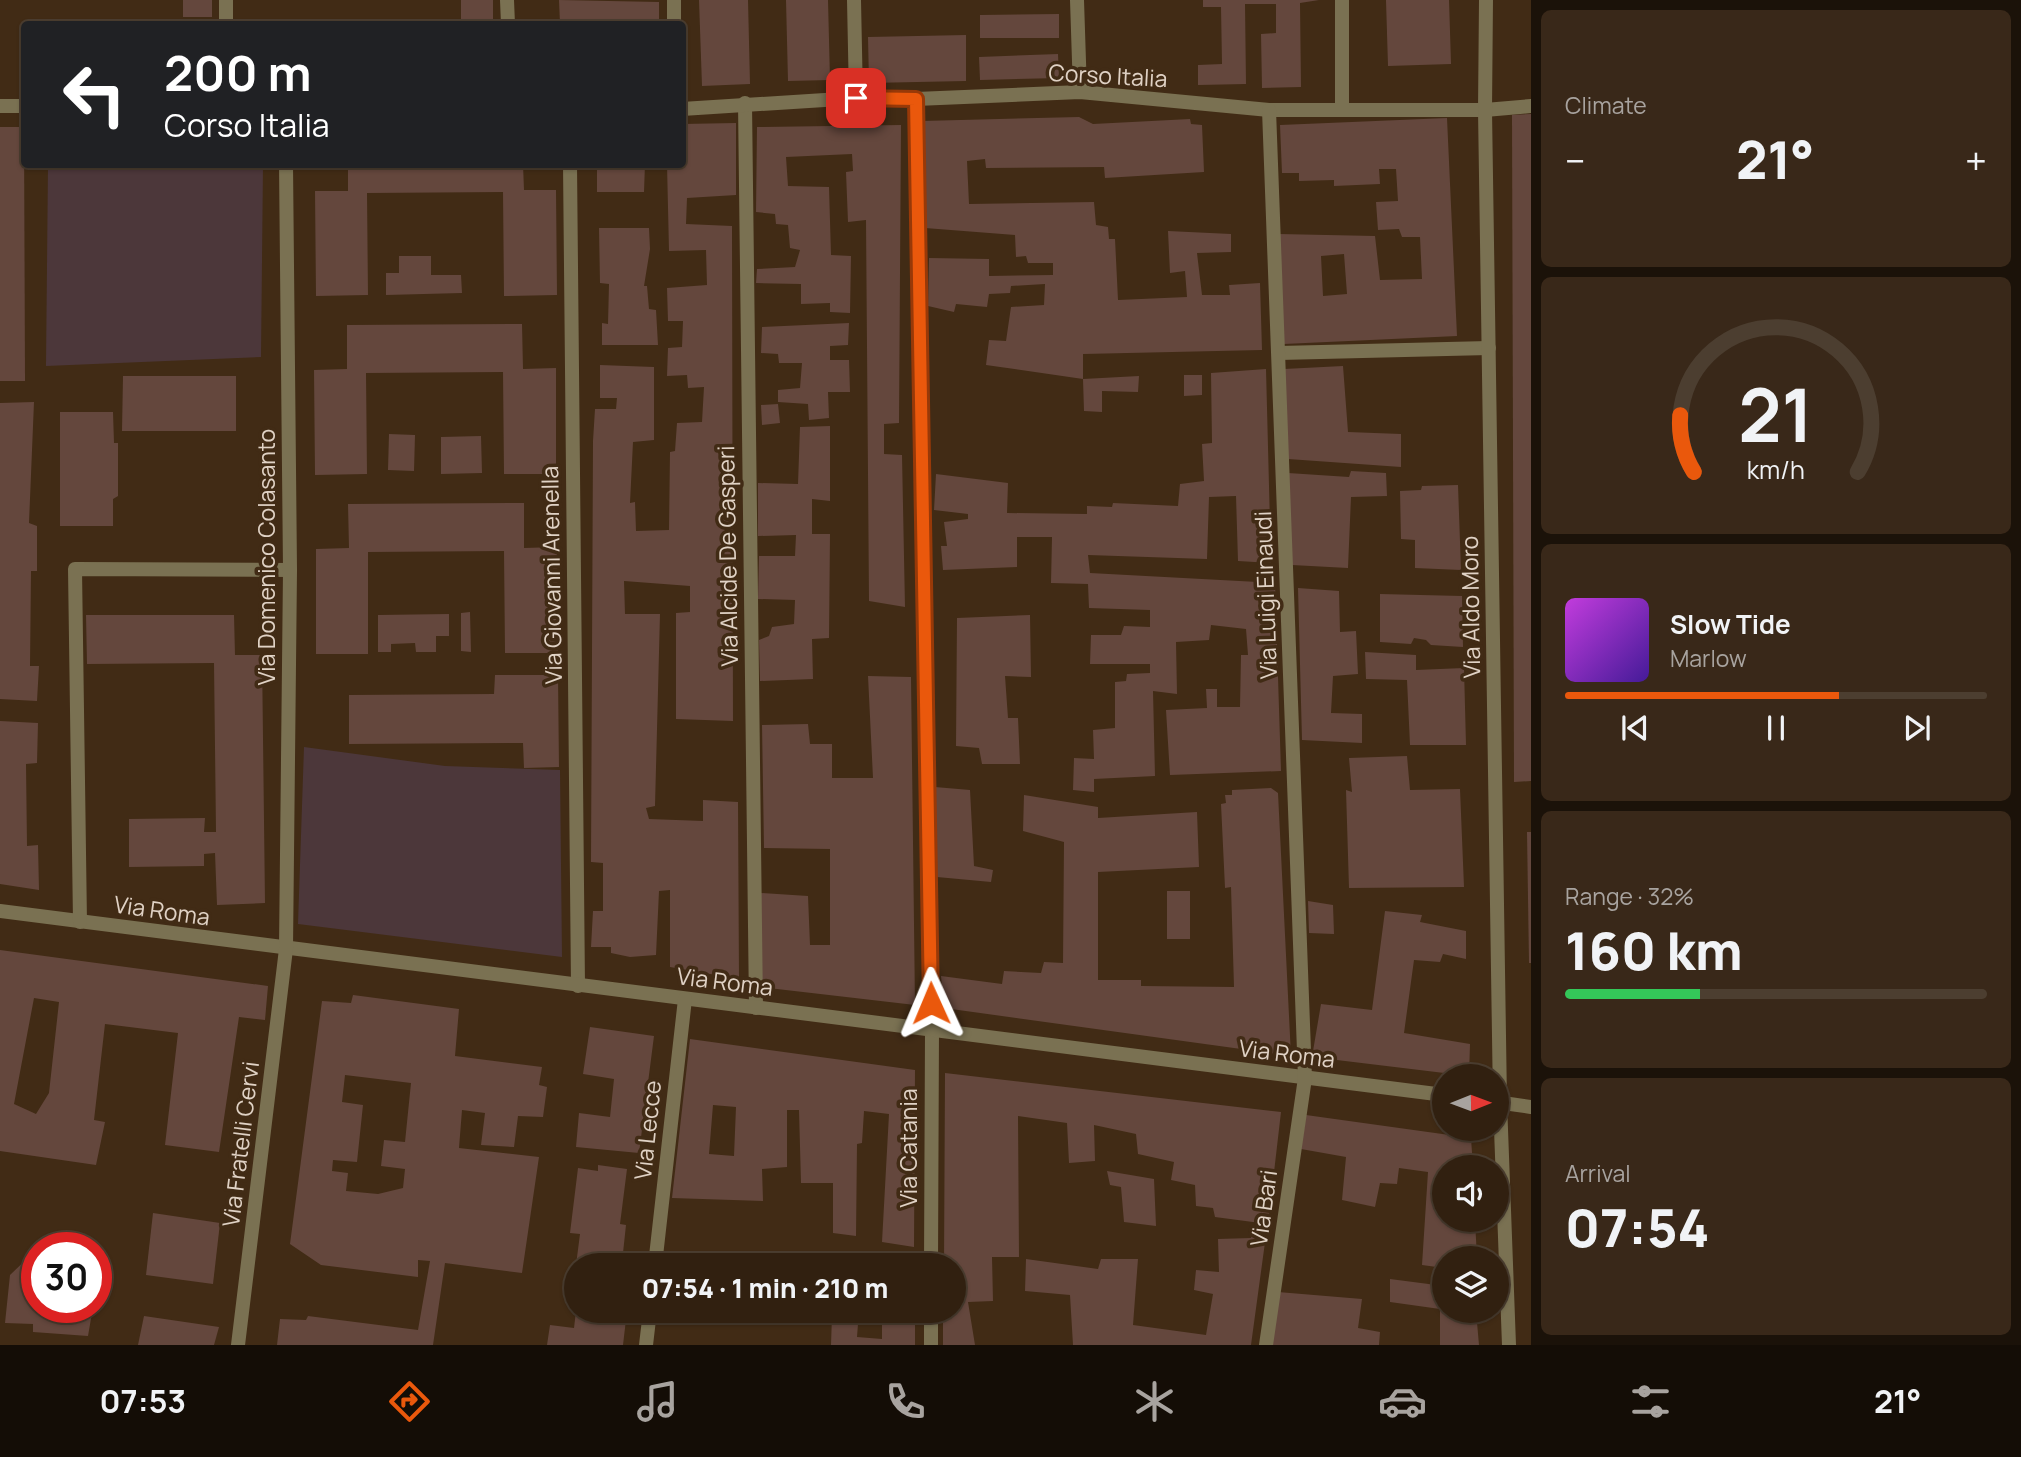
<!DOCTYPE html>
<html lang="en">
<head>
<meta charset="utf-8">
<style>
  :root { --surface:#312010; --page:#392819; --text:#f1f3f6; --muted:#a8a39f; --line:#4c3e30; --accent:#ea580c }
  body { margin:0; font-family:Manrope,sans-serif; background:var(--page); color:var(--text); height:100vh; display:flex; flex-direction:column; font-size:26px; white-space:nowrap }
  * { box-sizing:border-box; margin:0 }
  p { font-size:23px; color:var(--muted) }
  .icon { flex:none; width:38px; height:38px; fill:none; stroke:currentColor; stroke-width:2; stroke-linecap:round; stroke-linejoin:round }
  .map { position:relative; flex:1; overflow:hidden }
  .panel { display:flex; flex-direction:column; gap:10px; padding:10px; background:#1b1209; width:490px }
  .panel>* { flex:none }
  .top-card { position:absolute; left:21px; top:21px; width:665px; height:147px; border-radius:7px; box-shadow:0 2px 5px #0004,0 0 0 2px var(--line); background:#202124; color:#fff; overflow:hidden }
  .needle { width:46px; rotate:89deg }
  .buttons { position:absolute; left:1432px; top:1064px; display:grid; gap:14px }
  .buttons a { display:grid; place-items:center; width:77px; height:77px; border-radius:50%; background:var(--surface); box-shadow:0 2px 5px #0004,0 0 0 2px var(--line); font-size:35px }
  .speed { position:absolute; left:21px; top:1232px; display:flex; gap:14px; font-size:35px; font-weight:700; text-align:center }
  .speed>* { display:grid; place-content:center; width:91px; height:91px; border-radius:50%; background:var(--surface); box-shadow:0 2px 5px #0004,0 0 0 2px var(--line); line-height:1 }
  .speed .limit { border:10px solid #d22; background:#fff; color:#111 }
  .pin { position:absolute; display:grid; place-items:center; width:60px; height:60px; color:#fff; margin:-30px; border-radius:14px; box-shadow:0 4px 10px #0006 }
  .me { position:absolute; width:77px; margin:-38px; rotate:359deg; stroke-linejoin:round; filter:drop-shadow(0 0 5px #0008) }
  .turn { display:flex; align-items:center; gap:24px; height:147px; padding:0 28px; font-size:32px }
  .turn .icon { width:91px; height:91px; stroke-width:2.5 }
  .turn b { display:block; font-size:49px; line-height:60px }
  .big { font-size:52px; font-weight:800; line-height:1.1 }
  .panel .widget { flex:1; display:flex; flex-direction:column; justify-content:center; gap:10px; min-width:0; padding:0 24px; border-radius:10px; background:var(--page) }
  .panel .dial { align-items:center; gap:0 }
  .dial svg { height:182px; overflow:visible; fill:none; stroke:var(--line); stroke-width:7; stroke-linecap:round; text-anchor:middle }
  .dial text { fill:var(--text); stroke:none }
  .song { display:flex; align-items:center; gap:21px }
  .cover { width:84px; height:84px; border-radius:10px; background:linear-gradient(135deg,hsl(290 70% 55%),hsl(260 70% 35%)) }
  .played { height:7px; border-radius:4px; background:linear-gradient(90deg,var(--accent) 65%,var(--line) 65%) }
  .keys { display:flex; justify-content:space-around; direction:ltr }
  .heat { display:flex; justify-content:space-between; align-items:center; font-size:38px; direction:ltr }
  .charge { height:10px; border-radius:5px; background:linear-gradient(90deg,#34c759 32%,var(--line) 0) }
  .trip { position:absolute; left:564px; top:1253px; width:402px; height:70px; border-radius:35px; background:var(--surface); box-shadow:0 2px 5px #0004,0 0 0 2px var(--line); font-weight:800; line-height:70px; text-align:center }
  .tab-bar { display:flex; height:112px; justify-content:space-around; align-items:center; background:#140d06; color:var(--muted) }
  .tab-bar .icon { width:49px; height:49px }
  .tab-bar .on { color:var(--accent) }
  .tab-bar b { font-size:32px; color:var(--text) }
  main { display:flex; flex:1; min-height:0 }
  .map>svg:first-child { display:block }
  .green { fill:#4c373a }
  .building { fill:#64473d; fill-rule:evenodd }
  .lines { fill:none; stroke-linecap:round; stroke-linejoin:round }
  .minor { stroke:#7a7152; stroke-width:14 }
  .tertiary { stroke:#7a7152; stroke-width:14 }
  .route-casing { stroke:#983908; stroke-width:18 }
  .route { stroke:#ea580c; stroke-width:12 }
  .labels { text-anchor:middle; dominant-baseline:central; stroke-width:7; stroke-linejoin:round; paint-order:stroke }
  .street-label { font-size:23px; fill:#e0d2c5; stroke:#412b15 }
</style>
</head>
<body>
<main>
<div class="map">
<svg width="1531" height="1345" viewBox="0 0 1531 1345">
  <rect width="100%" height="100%" fill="#412b15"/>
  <g class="green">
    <polygon points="48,165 263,165 261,357 46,366"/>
    <polygon points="304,747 445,766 560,770 562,957 298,924"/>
  </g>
  <g class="building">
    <rect x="183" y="0" width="29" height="17"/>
    <rect x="461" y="0" width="32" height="24"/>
    <polygon points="559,0 659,2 659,24 560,24"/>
    <polygon points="699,0 748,0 750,84 702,86"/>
    <polygon points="786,0 828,0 830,80 788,81"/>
    <polygon points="1203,0 1319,0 1300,3 1301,87 1262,88 1261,34 1276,33 1276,4 1245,4 1246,84 1198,85 1198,65 1222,64 1221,7 1203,7"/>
    <polygon points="1386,0 1449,0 1451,64 1388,66"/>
    <polygon points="1059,14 1059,38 980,38 980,15"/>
    <polygon points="966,35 966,81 869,83 868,37"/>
    <polygon points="1058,54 1059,78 980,80 979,57"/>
    <polygon points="1531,114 1531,781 1514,782 1512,115"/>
    <polygon points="1079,117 1093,124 1190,119 1191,124 1202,125 1204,172 1105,178 1104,167 986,168 985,159 967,161 969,204 1094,202 1096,225 1108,227 1109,239 1115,239 1118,300 1187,297 1185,271 1170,273 1168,231 1231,234 1231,252 1197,253 1202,295 1230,295 1229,285 1260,283 1262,350 1083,354 1083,379 986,365 989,340 1006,341 1011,307 1044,305 1045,284 1011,286 1010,293 989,294 987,307 956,304 954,312 928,306 929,258 989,259 989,276 1053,275 1053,263 1028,263 1026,256 1016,257 1015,235 925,228 922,121"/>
    <path d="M1447 118 1457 336 1284 344 1279 234 1375 236 1380 280 1422 279 1420 237H1402L1399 229 1378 230 1376 202 1398 201 1396 169H1379L1380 184 1334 186V180L1299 181V173H1282L1280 125ZM1344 254 1347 294 1323 296 1321 256Z"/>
    <polygon points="736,123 736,195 687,198 686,224 732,226 733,721 676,719 676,613 690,612 690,586 624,581 625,614 660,614 655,806 646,808 649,819 703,821 703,800 738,802 739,979 670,967 670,890 659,891 656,955 630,957 611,953 611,947 591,947 593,911 603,911 603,863 591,862 593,441 595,409 616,409 617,398 600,398 600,365 654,367 654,440 633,442 630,503 635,502 636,531 669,530 670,452 675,451 677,423 702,422 704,387 688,388 687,375 667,376 668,348 682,347 683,321 668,321 667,288 707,285 706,250 669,251 667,164 682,164 682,124"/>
    <polygon points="901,125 899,423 884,424 884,454 902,455 905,607 869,601 866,220 848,222 846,172 853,171 852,154 786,157 788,186 829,187 831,255 851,256 850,313 830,312 830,303 801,304 801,284 756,283 757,269 795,267 800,250 790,248 788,225 776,224 775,214 756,212 757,127"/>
    <polygon points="0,127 24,127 25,381 0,381"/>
    <polygon points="348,164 523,164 524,190 556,190 557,295 504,296 503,192 367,193 368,295 316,296 315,191 348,191"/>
    <polygon points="604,164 645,164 644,192 597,192 597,167 604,167"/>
    <polygon points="599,228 649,228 650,249 644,286 647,286 649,309 656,310 658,345 602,345 602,323 608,324 609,284 600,283"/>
    <polygon points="399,256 431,256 431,275 461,275 462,293 386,295 386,273 399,273"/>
    <polygon points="849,323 848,345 830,346 830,360 849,360 850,392 828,392 829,418 809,420 808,404 778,402 778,390 800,388 802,363 779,363 778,354 761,353 762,327"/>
    <polygon points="522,324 523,369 556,368 556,474 504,474 503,372 366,373 367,474 315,475 314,370 347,369 347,325"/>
    <polygon points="1343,366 1348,432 1401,434 1401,467 1288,459 1284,369"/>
    <polygon points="1266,369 1271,563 1238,561 1236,496 1209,497 1207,559 1088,555 1090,573 1275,583 1281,771 1170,775 1166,710 1207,708 1206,689 1217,689 1217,707 1240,707 1241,655 1248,655 1246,629 1211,625 1209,640 1176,642 1177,694 1153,691 1155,776 1094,779 1094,792 1073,790 1074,758 1094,759 1093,730 1115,728 1115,682 1126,681 1127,674 1150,673 1150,664 1090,664 1091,635 1121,635 1124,626 1150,627 1150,610 1089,608 1088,584 1051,583 1052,537 1017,537 1017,567 943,570 941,546 947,546 944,522 968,519 968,514 934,510 936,474 1008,483 1007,513 1087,514 1087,506 1112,507 1113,503 1178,506 1180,484 1204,481 1202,444 1212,443 1211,373"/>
    <polygon points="1184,375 1202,375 1202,395 1184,396"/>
    <polygon points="123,376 236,376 236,431 122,431"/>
    <polygon points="1139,376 1138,392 1102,391 1102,412 1084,411 1083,379"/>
    <polygon points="34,402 29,523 37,526 37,571 31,571 30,666 39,666 37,701 0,699 0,403"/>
    <polygon points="778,404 780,423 762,425 761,405"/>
    <polygon points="60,412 113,412 114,443 118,443 118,496 113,499 113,526 60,526"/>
    <polygon points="830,426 830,501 812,499 812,534 830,534 829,638 812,639 813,679 760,681 759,640 769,636 772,627 794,624 795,600 758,599 759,556 795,556 796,535 758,536 758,483 798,484 800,427"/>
    <polygon points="389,434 415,435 414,471 388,470"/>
    <polygon points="481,436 482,473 441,474 441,437"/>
    <polygon points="1351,471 1386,473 1387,496 1351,497 1348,568 1292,565 1288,473 1349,477"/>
    <polygon points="1458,485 1461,570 1415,568 1415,540 1401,539 1400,491 1421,490 1422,486"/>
    <polygon points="524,503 524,548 557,547 558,653 505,653 504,551 368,552 368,654 316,654 316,549 349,548 348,504"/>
    <polygon points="1298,588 1339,591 1340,632 1356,631 1358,674 1333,676 1331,713 1362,714 1362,743 1302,740"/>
    <polygon points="1380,594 1462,596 1463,647 1431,645 1426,640 1414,638 1411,644 1380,642"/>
    <polygon points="470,612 471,652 461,651 461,613"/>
    <polygon points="449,614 449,636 436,636 436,652 416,652 415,643 391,644 391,652 378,652 378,615"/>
    <polygon points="86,615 234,615 235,655 262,655 265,903 217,905 215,853 204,854 204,866 129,867 129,819 205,818 204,832 216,832 214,663 87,664"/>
    <polygon points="1030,615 1031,677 1005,676 1008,718 1018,718 1020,764 982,764 979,748 956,746 957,618"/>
    <polygon points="1365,652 1416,655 1416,670 1464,668 1466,745 1410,745 1407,680 1366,679"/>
    <polygon points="495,675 558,675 559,767 524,768 523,743 349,744 349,695 494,694"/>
    <polygon points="868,676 911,677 915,1005 760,987 761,893 808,896 810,945 830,945 830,849 764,848 762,725 808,724 810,744 832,744 832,778 873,778"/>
    <polygon points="0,721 38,723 37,763 26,764 27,846 38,845 39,890 0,884"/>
    <polygon points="1407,756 1410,790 1460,789 1464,887 1349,888 1346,790 1352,792 1349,758"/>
    <polygon points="935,787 970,790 974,866 993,870 991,882 937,877"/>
    <polygon points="1271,788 1278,793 1291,1056 944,1008 941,976 1002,984 1004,971 1041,973 1044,962 1063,963 1064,842 1023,831 1024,795 1098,807 1098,818 1197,812 1199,867 1098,872 1098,980 1141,980 1141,986 1234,987 1231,887 1225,888 1221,804 1226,803 1225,795 1232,795 1232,790"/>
    <polygon points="1527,832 1531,832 1531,963 1529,963"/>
    <rect x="1167" y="891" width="23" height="48"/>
    <polygon points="1308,901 1333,905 1334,934 1309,933"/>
    <polygon points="1385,911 1422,915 1420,922 1466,931 1466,959 1443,954 1440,962 1414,960 1404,1033 1470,1044 1469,1076 1312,1057 1321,1004 1372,1010"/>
    <path d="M0 950 268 986 265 1020 239 1017 219 1152 165 1145 178 1033 105 1024 94 1120 105 1122 96 1165 0 1151ZM34 998 59 1002 49 1093 36 1114 14 1104Z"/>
    <path d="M353 995 459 1009 455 1056 542 1067 539 1085 547 1087 543 1117 518 1116 514 1147 481 1145 485 1113 462 1110 459 1148 539 1157 522 1273 445 1263 433 1345H277L280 1319 306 1320 308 1316 418 1330 430 1261 418 1260V1277L321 1265 290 1244 322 1001 351 1003ZM345 1075 411 1083 405 1142 384 1140 381 1166 405 1169 403 1188 378 1194 346 1191 348 1173 332 1171 333 1160 357 1162 363 1105 342 1102Z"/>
    <polygon points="590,1027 654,1036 639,1153 576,1147 579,1113 610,1117 614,1079 583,1074"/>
    <path d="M690 1039 915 1070 914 1247 882 1242 889 1114 864 1111 862 1143 857 1144 856 1236 833 1233V1183H801L799 1110H787V1167L762 1169 763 1201 672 1198ZM713 1105 736 1107 734 1156 709 1154Z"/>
    <polygon points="945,1073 1281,1112 1268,1224 1215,1217 1213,1208 1196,1206 1195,1185 1171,1180 1174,1162 1138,1154 1136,1134 1094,1125 1095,1161 1069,1163 1067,1123 1018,1116 1019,1257 992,1257 993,1301 968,1302 975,1345 943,1345 943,1311 954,1311 954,1265 944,1265"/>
    <polygon points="1306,1115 1471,1138 1473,1167 1444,1167 1444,1220 1475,1220 1477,1258 1444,1258 1444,1268 1422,1265 1428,1172 1399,1168 1397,1184 1380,1183 1375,1207 1342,1200 1346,1157 1301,1149"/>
    <polygon points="598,1165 627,1169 620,1224 626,1225 623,1253 635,1255 633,1265 576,1265 580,1234 570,1233 578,1168 598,1171"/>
    <polygon points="1107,1171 1154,1179 1156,1226 1124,1222 1121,1187 1110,1185"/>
    <polygon points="153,1213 220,1223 213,1284 146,1275"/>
    <polygon points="1253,1232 1266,1235 1251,1345 1073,1345 1070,1295 1025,1291 1026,1259 1098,1269 1101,1259 1138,1259 1133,1325 1206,1335 1213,1294 1194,1290 1196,1270 1219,1272 1218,1239 1251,1238"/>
    <polygon points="33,1253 37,1253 37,1307 93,1307 88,1336 33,1332 33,1324 5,1323 10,1275"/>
    <polygon points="815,1255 838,1259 837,1265 814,1265"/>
    <polygon points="1390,1279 1444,1286 1444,1311 1476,1311 1479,1345 1440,1345 1440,1309 1390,1302"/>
    <polygon points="1278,1292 1362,1299 1358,1328 1380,1332 1379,1345 1272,1345"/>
    <polygon points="576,1311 627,1311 623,1345 547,1345 550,1325 574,1328"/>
    <polygon points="813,1311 859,1311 857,1337 882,1339 882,1311 915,1311 915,1345 831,1345 832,1315"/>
    <polygon points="144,1316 219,1327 214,1345 138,1345"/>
  </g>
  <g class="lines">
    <g class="minor">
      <polyline points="226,0 226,24"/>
      <polyline points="507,0 508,24"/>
      <polyline points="854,0 856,98"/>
      <polyline points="1077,0 1080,92"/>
      <polyline points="1342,0 1342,110"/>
      <polyline points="674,24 674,0"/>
      <polyline points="916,99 932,1030 931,1265"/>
      <polyline points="745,103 756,1008"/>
      <polyline points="0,106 24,106"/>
      <polyline points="682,109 856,98 916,99 1080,92 1269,110 1485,110 1531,106"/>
      <polyline points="570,164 578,986"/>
      <polyline points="1279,353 1489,348"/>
      <polyline points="0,911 1444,1095"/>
      <polyline points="80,922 75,569 290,570"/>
      <polyline points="1496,1102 1531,1107"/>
      <polyline points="655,1265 685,999"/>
      <polyline points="238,1345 286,949 290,570 286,164"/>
      <polyline points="646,1345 650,1311"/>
      <polyline points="931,1345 931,1311"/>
      <polyline points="1266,1345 1305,1078 1269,110"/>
    </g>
    <polyline class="tertiary" points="1486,0 1485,110 1500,1102 1509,1345"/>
  </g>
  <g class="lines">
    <defs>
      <polyline id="route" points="856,98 916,99 931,1003"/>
    </defs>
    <use href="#route" class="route-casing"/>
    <use href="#route" class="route"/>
  </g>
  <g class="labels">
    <g class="street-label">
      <text transform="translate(1108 75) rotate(3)">Corso Italia</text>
      <text transform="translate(727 556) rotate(-91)">Via Alcide De Gasperi</text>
      <text transform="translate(266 557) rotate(-90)">Via Domenico Colasanto</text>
      <text transform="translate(551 575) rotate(-91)">Via Giovanni Arenella</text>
      <text transform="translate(1265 595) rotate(-92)">Via Luigi Einaudi</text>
      <text transform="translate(1470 607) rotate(-91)">Via Aldo Moro</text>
      <text transform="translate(162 910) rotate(8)">Via Roma</text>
      <text transform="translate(725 981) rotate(7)">Via Roma</text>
      <text transform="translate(1287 1053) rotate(7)">Via Roma</text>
      <text transform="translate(647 1130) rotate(-84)">Via Lecce</text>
      <text transform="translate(240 1144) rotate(-83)">Via Fratelli Cervi</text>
      <text transform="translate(908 1148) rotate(-90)">Via Catania</text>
      <text transform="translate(1263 1208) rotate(-82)">Via Bari</text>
    </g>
  </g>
</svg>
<div class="buttons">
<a><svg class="needle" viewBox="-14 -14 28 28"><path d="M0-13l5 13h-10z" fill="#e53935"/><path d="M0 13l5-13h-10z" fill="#a8a39f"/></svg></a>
<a><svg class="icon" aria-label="sound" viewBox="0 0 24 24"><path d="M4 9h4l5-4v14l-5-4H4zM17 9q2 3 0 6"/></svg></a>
<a><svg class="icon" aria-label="layers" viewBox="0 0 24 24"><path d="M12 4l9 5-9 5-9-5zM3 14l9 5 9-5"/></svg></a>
</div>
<div class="speed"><div class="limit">30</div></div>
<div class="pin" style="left:856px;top:98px;background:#d93025"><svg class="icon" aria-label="arrive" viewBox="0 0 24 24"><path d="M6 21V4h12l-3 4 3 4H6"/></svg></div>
<svg class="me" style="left:931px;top:1003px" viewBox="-20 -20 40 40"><path d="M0-17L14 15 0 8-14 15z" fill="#ea580c" stroke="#fff" stroke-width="4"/></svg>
<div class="trip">07:54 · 1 min · 210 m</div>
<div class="top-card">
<div class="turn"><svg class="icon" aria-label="left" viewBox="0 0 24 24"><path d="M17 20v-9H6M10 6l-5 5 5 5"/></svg><div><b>200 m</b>Corso Italia</div></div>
</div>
</div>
<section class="panel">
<div class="widget"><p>Climate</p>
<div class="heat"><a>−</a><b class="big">21°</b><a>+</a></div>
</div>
<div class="widget dial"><svg viewBox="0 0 100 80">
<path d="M14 69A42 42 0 1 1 86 69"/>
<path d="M14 69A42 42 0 0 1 8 44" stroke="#ea580c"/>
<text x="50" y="56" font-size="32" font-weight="700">21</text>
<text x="50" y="72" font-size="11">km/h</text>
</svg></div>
<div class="widget">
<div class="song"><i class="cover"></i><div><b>Slow Tide</b><p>Marlow</p></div></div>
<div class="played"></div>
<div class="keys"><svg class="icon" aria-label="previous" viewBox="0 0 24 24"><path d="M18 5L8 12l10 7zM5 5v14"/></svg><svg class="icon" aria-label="pause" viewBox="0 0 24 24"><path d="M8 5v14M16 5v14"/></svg><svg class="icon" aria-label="next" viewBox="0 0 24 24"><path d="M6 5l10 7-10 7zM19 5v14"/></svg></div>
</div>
<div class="widget"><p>Range · 32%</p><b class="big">160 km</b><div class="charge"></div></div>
<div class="widget"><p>Arrival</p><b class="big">07:54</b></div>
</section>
</main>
<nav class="tab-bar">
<b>07:53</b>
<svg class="icon on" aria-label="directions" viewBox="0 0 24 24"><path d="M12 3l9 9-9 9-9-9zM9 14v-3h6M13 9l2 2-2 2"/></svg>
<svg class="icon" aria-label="music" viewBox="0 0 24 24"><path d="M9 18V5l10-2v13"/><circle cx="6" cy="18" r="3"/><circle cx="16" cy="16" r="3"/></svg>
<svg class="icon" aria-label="phone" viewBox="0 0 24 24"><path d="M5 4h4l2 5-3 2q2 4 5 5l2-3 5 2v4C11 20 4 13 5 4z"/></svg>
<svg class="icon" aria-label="climate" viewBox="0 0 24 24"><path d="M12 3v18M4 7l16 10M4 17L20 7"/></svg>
<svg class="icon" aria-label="car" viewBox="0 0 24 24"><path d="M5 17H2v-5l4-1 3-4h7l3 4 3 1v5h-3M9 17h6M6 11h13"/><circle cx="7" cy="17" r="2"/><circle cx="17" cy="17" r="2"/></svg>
<svg class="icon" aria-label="filters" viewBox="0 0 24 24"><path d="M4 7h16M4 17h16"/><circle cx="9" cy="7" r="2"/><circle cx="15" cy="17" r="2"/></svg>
<b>21°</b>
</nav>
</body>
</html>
